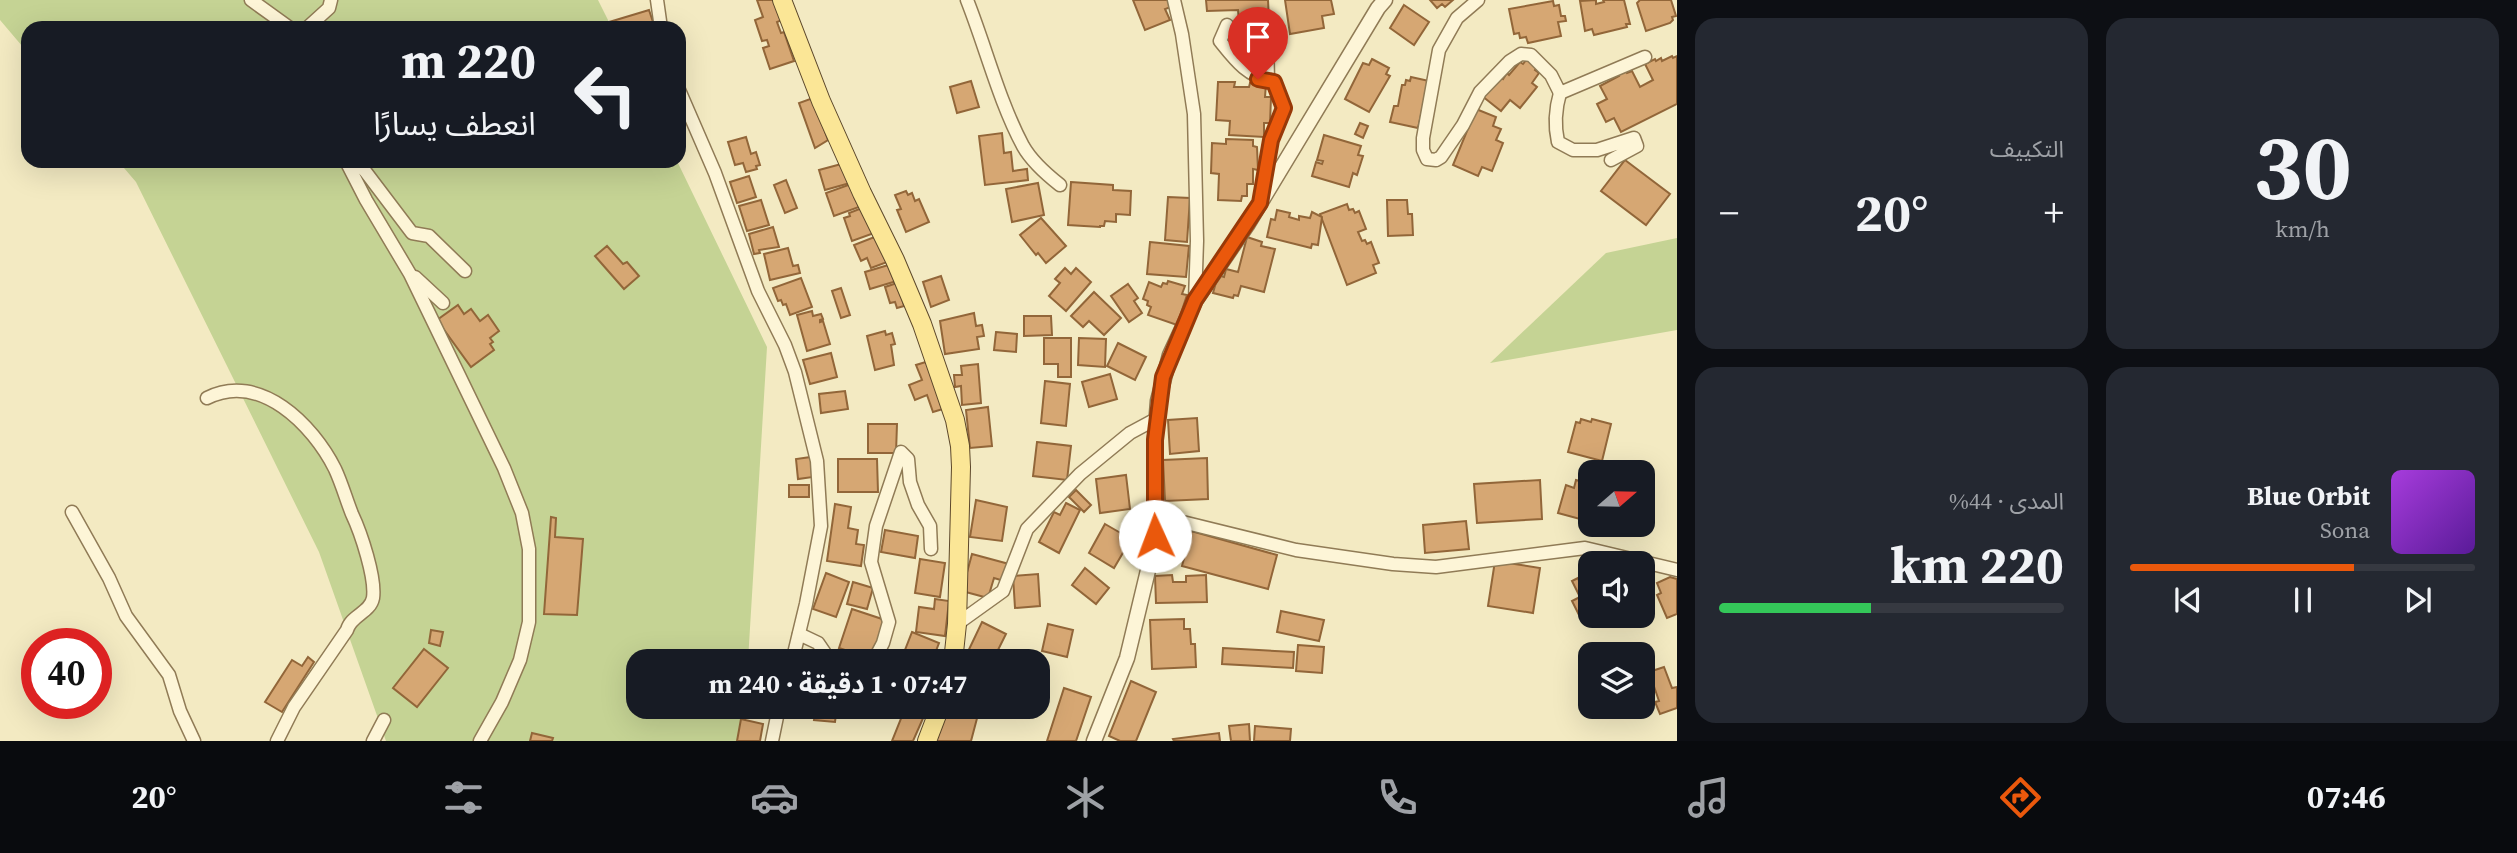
<!DOCTYPE html>
<html lang="ar">
<head>
<meta charset="utf-8">
<style>
  :root { --surface:#171b24; --page:#242831; --text:#f1f3f6; --muted:#9ea1a6; --line:#363941; --accent:#ea580c }
  body { margin:0; font-family:"Source Serif 4","Noto Sans Arabic",serif; background:var(--page); color:var(--text); direction:rtl; height:100vh; display:flex; flex-direction:column; font-size:26px; white-space:nowrap }
  * { box-sizing:border-box; margin:0 }
  p { font-size:23px; color:var(--muted) }
  .icon { flex:none; width:38px; height:38px; fill:none; stroke:currentColor; stroke-width:2; stroke-linecap:round; stroke-linejoin:round }
  .map { position:relative; flex:1; overflow:hidden; direction:ltr }
  .side { display:flex; flex-direction:column; gap:18px; padding:18px; background:#0d0f14; width:840px }
  .side>* { flex:none }
  .top-card { position:absolute; left:21px; top:21px; width:665px; height:147px; border-radius:21px; box-shadow:0 7px 28px #0002; direction:rtl; background:#171b24; color:var(--text); overflow:hidden }
  .needle { width:46px; rotate:70deg }
  .fabs { position:absolute; left:1578px; top:460px; display:grid; gap:14px }
  .fabs a { display:grid; place-items:center; width:77px; height:77px; border-radius:14px; background:var(--surface); box-shadow:0 7px 28px #0002; font-size:35px }
  .speed { position:absolute; left:21px; top:628px; display:flex; gap:14px; font-size:35px; font-weight:700; text-align:center }
  .speed>* { display:grid; place-content:center; width:91px; height:91px; border-radius:50%; background:var(--surface); box-shadow:0 7px 28px #0002; line-height:1 }
  .speed .limit { border:10px solid #d22; background:#fff; color:#111 }
  .pin { position:absolute; display:grid; place-items:center; width:60px; height:60px; color:#fff; margin:-72px -30px; border-radius:50% 50% 50% 0; rotate:-45deg; box-shadow:0 0 7px #0007 }
  .pin .icon { rotate:45deg }
  .me { position:absolute; width:77px; margin:-38px; rotate:358deg; stroke-linejoin:round; filter:drop-shadow(0 0 5px #0008) }
  .turn { display:flex; align-items:center; gap:24px; height:147px; padding:0 35px; font-size:32px }
  .turn .icon { width:91px; height:91px; stroke-width:2.5 }
  .turn b { display:block; font-size:49px; line-height:60px }
  .big { font-size:52px; font-weight:700; line-height:1.1 }
  .side .tile { flex:1; display:flex; flex-direction:column; justify-content:center; gap:10px; min-width:0; padding:0 24px; border-radius:21px; background:var(--page) }
  .side .dial { align-items:center; gap:0 }
  .dial b { font-size:91px; line-height:1 }
  .song { display:flex; align-items:center; gap:21px }
  .cover { width:84px; height:84px; border-radius:10px; background:linear-gradient(135deg,hsl(280 70% 55%),hsl(270 70% 35%)) }
  .played { height:7px; border-radius:4px; background:linear-gradient(90deg,var(--accent) 65%,var(--line) 65%) }
  .keys { display:flex; justify-content:space-around; direction:ltr }
  .heat { display:flex; justify-content:space-between; align-items:center; font-size:38px; direction:ltr }
  .charge { height:10px; border-radius:5px; background:linear-gradient(90deg,#34c759 44%,var(--line) 0) }
  .side .tiles { flex:1; display:grid; gap:18px; grid-template-columns:repeat(2,1fr) }
  .trip { position:absolute; left:626px; top:649px; width:424px; height:70px; border-radius:21px; background:var(--surface); box-shadow:0 7px 28px #0002; font-weight:700; line-height:70px; text-align:center; direction:rtl }
  .tab-bar { display:flex; height:112px; justify-content:space-around; align-items:center; background:#090b0e; color:var(--muted) }
  .tab-bar .icon { width:49px; height:49px }
  .tab-bar .on { color:var(--accent) }
  .tab-bar b { font-size:32px; color:var(--text) }
  main { display:flex; flex:1; min-height:0 }
  .map>svg:first-child { display:block }
  .green { fill:#c5d394 }
  .building { fill:#d6a773; stroke:#926639; stroke-width:2 }
  .lines { fill:none; stroke-linecap:round; stroke-linejoin:round }
  .minor-casing { stroke:#907b56; stroke-width:15 }
  .tertiary-casing { stroke:#907b56; stroke-width:17 }
  .primary-casing { stroke:#5d482b; stroke-width:20 }
  .minor { stroke:#fdf5d7; stroke-width:12 }
  .tertiary { stroke:#fdf5d7; stroke-width:14 }
  .primary { stroke:#fbe696; stroke-width:18 }
  .route-casing { stroke:#983908; stroke-width:18 }
  .route { stroke:#ea580c; stroke-width:12 }
</style>
</head>
<body>
<main>
<section class="side">
<div class="tiles">
<div class="tile dial"><b>30</b><p>km/h</p></div>
<div class="tile"><p>التكييف</p>
<div class="heat"><a>−</a><b class="big">20°</b><a>+</a></div>
</div>
<div class="tile">
<div class="song"><i class="cover"></i><div><b>Blue Orbit</b><p>Sona</p></div></div>
<div class="played"></div>
<div class="keys"><svg class="icon" aria-label="previous" viewBox="0 0 24 24"><path d="M18 5L8 12l10 7zM5 5v14"/></svg><svg class="icon" aria-label="pause" viewBox="0 0 24 24"><path d="M8 5v14M16 5v14"/></svg><svg class="icon" aria-label="next" viewBox="0 0 24 24"><path d="M6 5l10 7-10 7zM19 5v14"/></svg></div>
</div>
<div class="tile"><p>المدى · 44%</p><b class="big">220 km</b><div class="charge"></div></div>
</div>
</section>
<div class="map">
<svg width="1677" height="741" viewBox="0 0 1677 741">
  <rect width="100%" height="100%" fill="#f3eac2"/>
  <g class="green">
    <polygon points="0,0 598,0 612,28 28,28 28,53 0,20"/>
    <polygon points="118,161 677,161 767,347 748,661 639,662 639,707 745,707 743,741 386,741 319,552 136,182"/>
    <polygon points="1677,238 1677,330 1490,363 1606,253"/>
  </g>
  <g class="building">
    <polygon points="757,0 774,0 782,20 777,22 781,33 784,32 794,61 770,69 763,48 769,46 767,40 762,41 755,20 763,17"/>
    <polygon points="1133,0 1168,0 1171,7 1165,9 1170,20 1145,30"/>
    <polygon points="1206,0 1268,0 1269,21 1239,22 1238,10 1207,11"/>
    <polygon points="1285,0 1331,0 1334,14 1322,16 1324,28 1290,34"/>
    <polygon points="1430,0 1453,0 1445,7 1442,4 1437,8"/>
    <polygon points="1596,0 1596,4 1604,2 1603,0 1624,0 1630,24 1626,24 1627,27 1594,35 1592,29 1585,31 1580,1"/>
    <polygon points="1640,0 1671,0 1676,16 1672,17 1673,20 1670,23 1646,31 1637,3"/>
    <polygon points="1553,1 1554,6 1559,5 1561,16 1565,16 1566,21 1558,22 1561,36 1528,43 1526,37 1520,38 1519,33 1514,34 1509,9"/>
    <polygon points="1404,5 1429,22 1414,45 1390,28"/>
    <polygon points="649,10 655,28 608,28 606,23"/>
    <polygon points="1672,56 1673,58 1677,56 1677,104 1621,132 1614,118 1606,122 1597,104 1607,99 1600,86 1619,76 1618,73 1625,69 1627,73 1632,71 1640,87 1653,80 1645,64 1655,59 1656,61 1661,58 1662,61"/>
    <polygon points="1372,59 1389,68 1386,74 1390,76 1369,112 1345,99 1363,63 1369,65"/>
    <polygon points="1527,59 1537,67 1535,70 1539,73 1532,83 1537,87 1520,108 1510,100 1501,111 1482,96 1500,77 1503,79 1507,73 1509,75 1520,62 1523,64"/>
    <polygon points="1411,77 1429,81 1418,128 1390,122 1394,106 1398,106 1402,85 1405,85 1406,80 1410,81"/>
    <polygon points="971,81 979,107 957,113 950,87"/>
    <polygon points="1218,82 1235,82 1234,87 1249,87 1250,83 1266,84 1265,97 1271,97 1270,123 1264,123 1264,137 1229,135 1230,121 1216,120"/>
    <polygon points="813,98 828,140 815,148 799,103"/>
    <polygon points="1476,109 1496,117 1493,126 1501,129 1496,140 1503,143 1492,171 1482,167 1478,176 1453,165"/>
    <polygon points="1360,123 1368,126 1363,138 1355,134"/>
    <polygon points="1002,133 1004,153 1011,152 1013,171 1027,169 1028,180 985,185 979,136"/>
    <polygon points="1324,135 1361,146 1358,155 1363,156 1357,175 1353,173 1349,187 1312,176 1316,162 1322,164 1323,161 1317,160"/>
    <polygon points="746,137 751,154 756,152 760,165 756,166 757,169 746,172 743,163 735,165 728,142"/>
    <polygon points="1226,139 1253,140 1253,146 1257,147 1258,170 1253,169 1253,184 1247,184 1247,196 1242,196 1241,201 1218,200 1219,174 1211,173 1212,143 1226,144"/>
    <polygon points="1625,160 1670,194 1646,225 1601,191"/>
    <polygon points="845,163 850,183 825,190 819,170"/>
    <polygon points="749,176 756,197 737,203 730,182"/>
    <polygon points="786,180 797,208 785,213 774,185"/>
    <polygon points="1071,182 1113,185 1113,190 1131,191 1130,215 1116,214 1116,222 1105,221 1104,226 1100,226 1100,227 1068,225"/>
    <polygon points="1038,183 1044,215 1012,222 1006,189"/>
    <polygon points="851,184 859,207 834,216 826,193"/>
    <polygon points="906,191 908,195 912,193 915,201 919,199 929,222 906,232 897,210 901,209 895,195"/>
    <polygon points="1168,197 1190,198 1187,242 1165,240"/>
    <polygon points="761,200 769,225 747,231 739,206"/>
    <polygon points="1387,200 1407,200 1408,214 1412,214 1413,235 1388,236"/>
    <polygon points="1347,204 1349,210 1353,209 1355,213 1359,211 1366,229 1358,232 1362,241 1365,240 1367,244 1371,242 1379,263 1373,265 1376,273 1347,285 1320,214"/>
    <polygon points="862,208 877,232 852,241 844,218 850,216 849,213"/>
    <polygon points="1277,210 1290,213 1289,217 1299,220 1299,216 1310,218 1312,212 1322,217 1318,245 1312,244 1311,248 1267,237 1271,219 1275,220"/>
    <polygon points="1041,218 1066,246 1046,263 1038,253 1036,255 1020,235"/>
    <polygon points="773,227 779,247 759,250 760,253 754,254 749,234"/>
    <polygon points="877,236 890,261 871,268 867,258 861,261 854,245"/>
    <polygon points="1247,237 1262,242 1261,246 1275,249 1264,292 1241,286 1238,296 1234,295 1233,298 1213,293 1218,275 1224,277 1226,269 1238,272"/>
    <polygon points="1150,242 1189,246 1186,277 1147,274"/>
    <polygon points="607,246 623,264 627,262 639,276 624,289 595,256"/>
    <polygon points="788,248 793,266 798,265 800,273 770,280 764,254"/>
    <polygon points="895,263 900,280 870,289 865,272"/>
    <polygon points="1065,268 1071,274 1076,268 1091,282 1066,311 1049,296 1060,283 1055,279"/>
    <polygon points="941,276 949,300 931,307 923,282"/>
    <polygon points="801,278 812,307 790,315 786,304 783,305 781,300 778,301 773,288"/>
    <polygon points="1168,281 1185,286 1182,294 1187,295 1177,325 1148,315 1151,307 1147,305 1148,301 1143,299 1149,282 1161,287 1163,283 1167,284"/>
    <polygon points="897,283 908,301 903,302 904,306 897,308 895,302 890,303 885,287"/>
    <polygon points="1128,284 1138,298 1134,301 1142,313 1129,322 1111,296"/>
    <polygon points="841,288 850,315 841,318 832,291"/>
    <polygon points="1094,292 1121,318 1104,335 1089,321 1083,327 1071,316"/>
    <polygon points="458,305 464,314 471,309 480,321 488,315 499,331 490,338 493,342 490,344 494,350 471,367 437,320"/>
    <polygon points="812,311 813,316 821,314 823,319 820,320 820,322 823,321 830,344 807,351 797,315"/>
    <polygon points="974,313 976,326 982,325 984,336 977,337 979,349 945,354 940,321"/>
    <polygon points="1024,316 1051,316 1052,335 1024,336"/>
    <polygon points="885,331 886,335 892,333 895,344 891,345 894,365 875,370 867,336"/>
    <polygon points="996,332 1017,334 1016,352 994,350"/>
    <polygon points="1044,338 1071,338 1071,377 1058,377 1058,364 1044,364"/>
    <polygon points="1079,338 1106,339 1105,367 1078,365"/>
    <polygon points="1118,343 1146,357 1135,380 1107,366"/>
    <polygon points="831,353 837,377 810,384 803,360"/>
    <polygon points="929,361 946,408 933,412 927,395 915,400 909,385 922,380 916,365"/>
    <polygon points="978,364 981,403 962,405 961,386 955,387 954,375 962,375 961,366"/>
    <polygon points="1110,374 1117,399 1089,407 1082,382"/>
    <polygon points="1045,381 1070,384 1066,426 1041,423"/>
    <polygon points="845,391 848,409 821,413 819,394"/>
    <polygon points="988,407 992,446 970,448 966,410"/>
    <polygon points="1197,418 1199,451 1170,454 1168,420"/>
    <polygon points="1581,419 1591,422 1592,419 1611,424 1602,461 1568,452 1576,422 1580,423"/>
    <polygon points="868,424 897,424 896,453 868,453"/>
    <polygon points="1037,442 1071,446 1067,480 1033,476"/>
    <polygon points="811,457 813,477 798,479 796,459"/>
    <polygon points="1207,458 1208,499 1165,501 1163,460"/>
    <polygon points="838,459 877,459 878,492 838,492"/>
    <polygon points="1126,475 1130,509 1100,513 1096,479"/>
    <polygon points="1540,480 1542,519 1477,523 1474,484"/>
    <polygon points="1576,480 1591,484 1591,522 1558,513 1566,485 1574,488"/>
    <rect x="789" y="485" width="20" height="12"/>
    <polygon points="1076,490 1091,505 1084,512 1069,497"/>
    <polygon points="976,500 1007,507 1002,541 970,537"/>
    <polygon points="1066,503 1080,510 1059,553 1039,542 1054,512 1060,515"/>
    <polygon points="835,504 851,507 848,528 858,530 856,544 864,545 861,566 827,561"/>
    <polygon points="551,517 556,518 555,537 583,539 577,615 544,614"/>
    <polygon points="1466,521 1469,549 1425,553 1423,525"/>
    <polygon points="1105,524 1131,539 1114,568 1089,553"/>
    <polygon points="1603,525 1641,525 1638,535"/>
    <polygon points="885,530 918,536 915,558 881,552"/>
    <polygon points="1191,531 1277,555 1268,589 1182,566"/>
    <polygon points="972,554 1009,564 1004,581 994,578 988,598 962,591"/>
    <polygon points="1597,556 1604,557 1604,561 1619,564 1592,564 1593,558 1596,559"/>
    <polygon points="920,559 945,563 940,597 915,593"/>
    <polygon points="1495,561 1540,568 1533,613 1488,606"/>
    <polygon points="1085,568 1109,588 1096,604 1072,585"/>
    <polygon points="826,573 849,582 836,617 813,609"/>
    <polygon points="1038,574 1040,606 1015,608 1013,576"/>
    <polygon points="1172,575 1173,582 1186,582 1186,576 1206,575 1207,602 1156,603 1155,576"/>
    <polygon points="1590,576 1591,615 1581,619 1572,601 1580,597 1572,581 1578,578 1579,581"/>
    <polygon points="1670,577 1677,579 1677,614 1667,618 1657,595 1661,593 1657,583"/>
    <polygon points="853,582 873,588 867,609 847,604"/>
    <polygon points="935,599 949,601 945,636 916,632 919,607 934,609"/>
    <polygon points="852,609 885,620 872,659 839,648"/>
    <polygon points="1281,611 1324,620 1319,641 1277,632"/>
    <polygon points="1184,619 1184,629 1190,629 1191,644 1195,644 1196,667 1152,669 1150,620"/>
    <polygon points="982,622 1006,634 992,662 963,662"/>
    <polygon points="1048,624 1073,630 1067,657 1042,651"/>
    <polygon points="431,630 443,632 440,646 429,643"/>
    <polygon points="912,632 939,643 932,661 905,650"/>
    <polygon points="1298,645 1324,647 1322,673 1296,671"/>
    <polygon points="1612,647 1616,647 1621,654 1602,654"/>
    <polygon points="1223,648 1294,652 1293,668 1222,664"/>
    <polygon points="424,649 448,668 417,707 393,688"/>
    <polygon points="890,652 902,662 883,662"/>
    <polygon points="308,657 314,662 282,712 265,702 292,660 302,666"/>
    <polygon points="1664,667 1672,688 1677,687 1677,708 1660,714 1655,702 1659,701 1649,672"/>
    <polygon points="1131,681 1156,692 1136,741 1120,741 1109,736"/>
    <polygon points="1064,688 1091,697 1076,741 1047,741"/>
    <polygon points="816,707 837,707 835,722 814,720"/>
    <polygon points="895,707 928,707 913,741 892,741 904,711"/>
    <polygon points="945,707 980,707 971,741 936,741"/>
    <polygon points="741,719 763,724 760,741 737,741"/>
    <polygon points="1249,724 1250,741 1231,741 1229,726"/>
    <polygon points="1255,726 1291,729 1290,741 1254,741"/>
    <polygon points="532,733 553,738 552,741 530,741"/>
    <polygon points="1219,733 1220,741 1174,741 1173,739"/>
  </g>
  <g class="lines">
    <defs>
      <g id="minor">
        <polyline points="251,0 290,28"/>
        <polyline points="657,0 661,28"/>
        <path d="M967 0C986 48 999 101 1023 146 1032 162 1046 174 1060 185"/>
        <polyline points="1174,0 1182,34 1194,114 1197,241 1195,301"/>
        <polyline points="1478,0 1457,18 1439,50 1423,138 1423,150 1427,159 1436,160 1441,157 1463,125 1480,92 1510,61 1521,54 1531,55 1551,75 1560,93 1645,57"/>
        <path d="M1227 25 1220 41C1236 61 1247 76 1274 82L1284 108 1271 140 1261 199"/>
        <polyline points="307,28 329,8 331,0"/>
        <polyline points="1267,40 1268,80"/>
        <polyline points="679,90 715,173 758,291 785,345 795,372 817,461 821,526 806,604 792,662"/>
        <path d="M1560 93C1555 110 1554 124 1558 142L1573 150H1597L1634 138 1637 146 1611 160"/>
        <polyline points="346,161 366,200 410,274 504,468 522,513 529,549 529,622 520,660 502,702 480,741"/>
        <polyline points="353,161 365,171 412,233 429,236 465,271"/>
        <polyline points="415,277 443,303"/>
        <path d="M207 398C260 371 313 425 335 469 342 484 346 499 352 514 361 533 376 578 373 598 370 613 351 615 347 630L294 707 277 741"/>
        <polyline points="72,512 109,578 126,616 169,675 180,711 194,741"/>
        <polyline points="1154,515 1296,550 1393,564 1436,567 1585,548 1677,570"/>
        <polyline points="957,624 1003,591 1027,529 1080,474 1130,433 1156,419"/>
        <polyline points="799,634 818,643 831,662"/>
        <polyline points="873,662 883,643 889,622 871,562 876,526 901,452 908,459 910,482 918,505 930,526 931,549"/>
        <polyline points="373,741 384,720"/>
        <polyline points="772,741 779,707"/>
      </g>
      <polyline id="tertiary" points="1094,741 1127,658 1150,562 1155,535 1155,440 1158,401 1170,355 1195,301 1247,225 1378,8 1385,0"/>
      <g id="primary">
        <polyline points="782,0 821,101 862,193 895,260 922,324 955,420 960,446 961,467 957,624 953,662"/>
        <polyline points="927,741 940,707"/>
      </g>
    </defs>
    <use href="#minor" class="minor-casing"/>
    <use href="#tertiary" class="tertiary-casing"/>
    <use href="#primary" class="primary-casing"/>
    <use href="#minor" class="minor"/>
    <use href="#tertiary" class="tertiary"/>
    <use href="#primary" class="primary"/>
  </g>
  <g class="lines">
    <defs>
      <polyline id="route" points="1155,536 1155,440 1163,377 1195,300 1260,203 1271,140 1284,108 1274,82 1258,79"/>
    </defs>
    <use href="#route" class="route-casing"/>
    <use href="#route" class="route"/>
  </g>
</svg>
<div class="fabs">
<a><svg class="needle" viewBox="-14 -14 28 28"><path d="M0-13l5 13h-10z" fill="#e53935"/><path d="M0 13l5-13h-10z" fill="#9ea1a6"/></svg></a>
<a><svg class="icon" aria-label="sound" viewBox="0 0 24 24"><path d="M4 9h4l5-4v14l-5-4H4zM17 9q2 3 0 6"/></svg></a>
<a><svg class="icon" aria-label="layers" viewBox="0 0 24 24"><path d="M12 4l9 5-9 5-9-5zM3 14l9 5 9-5"/></svg></a>
</div>
<div class="speed"><div class="limit">40</div></div>
<div class="pin" style="left:1258px;top:79px;background:#d93025"><svg class="icon" aria-label="arrive" viewBox="0 0 24 24"><path d="M6 21V4h12l-3 4 3 4H6"/></svg></div>
<svg class="me" style="left:1155px;top:536px" viewBox="-20 -20 40 40"><circle r="19" fill="#fff"/><path d="M0-13L10 11 0 6-10 11z" fill="#ea580c"/></svg>
<div class="trip">07:47 · 1 دقيقة · 240 m</div>
<div class="top-card">
<div class="turn"><svg class="icon" aria-label="left" viewBox="0 0 24 24"><path d="M17 20v-9H6M10 6l-5 5 5 5"/></svg><div><b>220 m</b>انعطف يسارًا</div></div>
</div>
</div>
</main>
<nav class="tab-bar">
<b>07:46</b>
<svg class="icon on" aria-label="directions" viewBox="0 0 24 24"><path d="M12 3l9 9-9 9-9-9zM9 14v-3h6M13 9l2 2-2 2"/></svg>
<svg class="icon" aria-label="music" viewBox="0 0 24 24"><path d="M9 18V5l10-2v13"/><circle cx="6" cy="18" r="3"/><circle cx="16" cy="16" r="3"/></svg>
<svg class="icon" aria-label="phone" viewBox="0 0 24 24"><path d="M5 4h4l2 5-3 2q2 4 5 5l2-3 5 2v4C11 20 4 13 5 4z"/></svg>
<svg class="icon" aria-label="climate" viewBox="0 0 24 24"><path d="M12 3v18M4 7l16 10M4 17L20 7"/></svg>
<svg class="icon" aria-label="car" viewBox="0 0 24 24"><path d="M5 17H2v-5l4-1 3-4h7l3 4 3 1v5h-3M9 17h6M6 11h13"/><circle cx="7" cy="17" r="2"/><circle cx="17" cy="17" r="2"/></svg>
<svg class="icon" aria-label="filters" viewBox="0 0 24 24"><path d="M4 7h16M4 17h16"/><circle cx="9" cy="7" r="2"/><circle cx="15" cy="17" r="2"/></svg>
<b>20°</b>
</nav>
</body>
</html>
